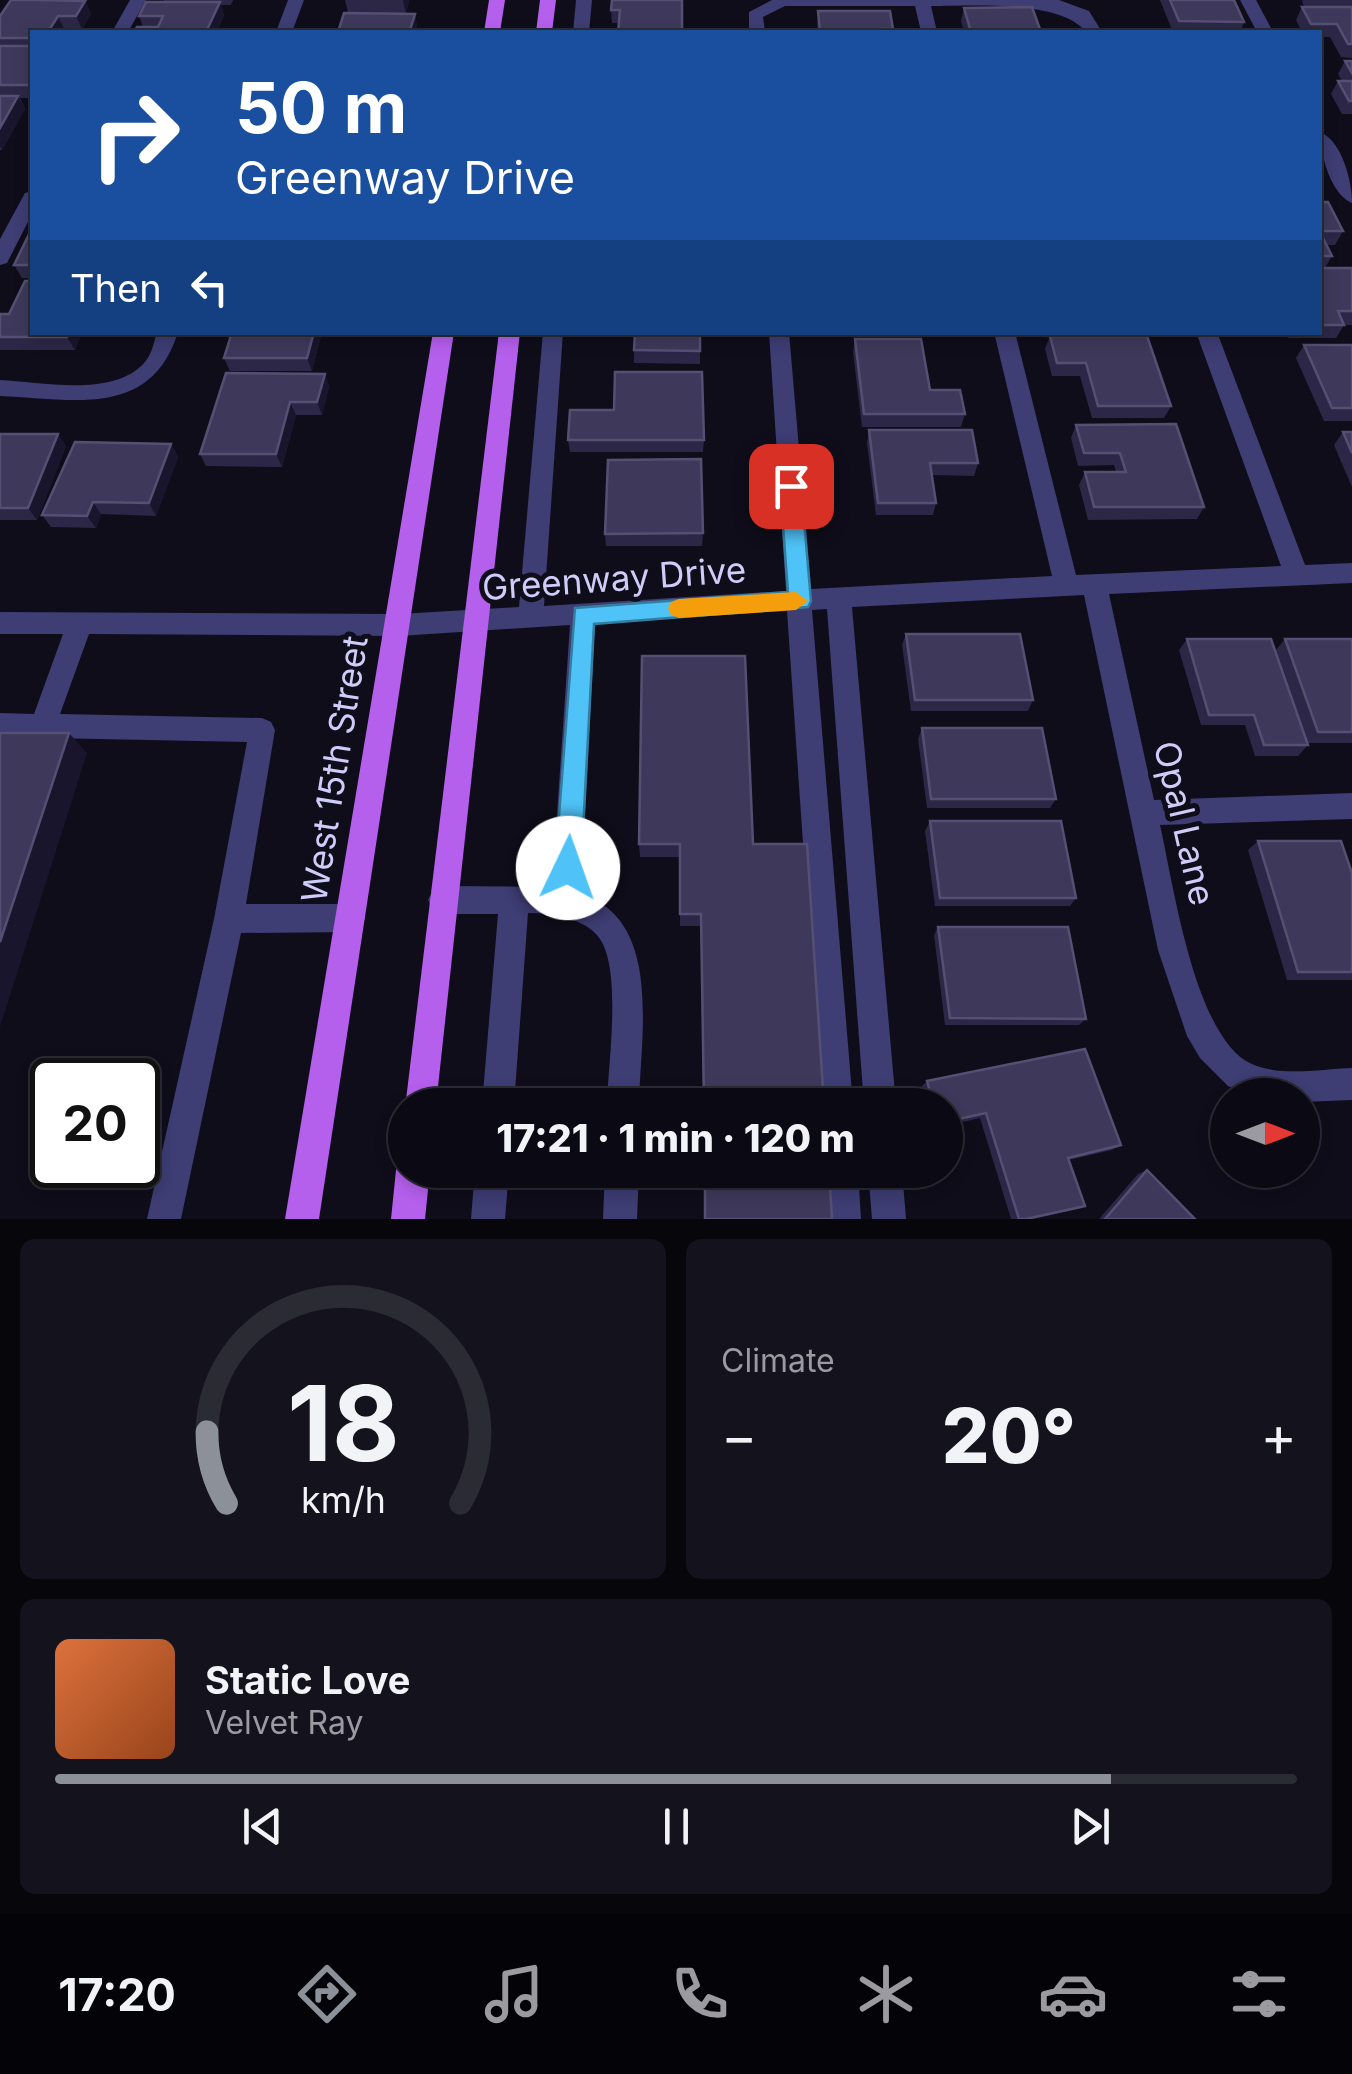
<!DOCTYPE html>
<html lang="en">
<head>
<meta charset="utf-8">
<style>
  :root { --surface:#0b0a14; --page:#14131d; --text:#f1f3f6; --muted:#9a9aa0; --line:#2b2b34; --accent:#8c9099 }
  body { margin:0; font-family:Inter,sans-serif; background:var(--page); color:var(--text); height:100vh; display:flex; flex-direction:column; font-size:38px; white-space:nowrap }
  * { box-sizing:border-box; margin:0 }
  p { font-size:32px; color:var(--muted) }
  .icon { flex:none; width:55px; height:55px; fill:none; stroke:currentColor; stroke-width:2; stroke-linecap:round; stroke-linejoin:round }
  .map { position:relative; height:1219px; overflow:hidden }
  .details { display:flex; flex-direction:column; gap:20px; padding:20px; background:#06060b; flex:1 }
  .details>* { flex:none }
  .hud { position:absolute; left:30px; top:30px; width:1292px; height:305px; border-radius:0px; box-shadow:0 5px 15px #0003,0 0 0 2px var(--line); background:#1a4fa0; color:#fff; overflow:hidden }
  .needle { width:65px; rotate:90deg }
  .fabs { position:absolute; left:1210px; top:1078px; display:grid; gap:20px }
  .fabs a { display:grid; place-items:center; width:110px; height:110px; border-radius:50%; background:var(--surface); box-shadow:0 5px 15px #0003,0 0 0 2px var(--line); font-size:50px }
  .speed { position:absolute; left:30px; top:1058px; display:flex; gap:20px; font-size:50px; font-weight:700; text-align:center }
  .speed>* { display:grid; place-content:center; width:130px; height:130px; border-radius:50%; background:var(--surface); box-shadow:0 5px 15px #0003,0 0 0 2px var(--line); line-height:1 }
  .speed .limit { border:5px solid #111; border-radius:15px; background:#fff; color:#111 }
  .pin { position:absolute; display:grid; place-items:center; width:85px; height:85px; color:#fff; margin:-42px; border-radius:20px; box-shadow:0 5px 15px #0006 }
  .me { position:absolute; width:110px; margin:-55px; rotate:3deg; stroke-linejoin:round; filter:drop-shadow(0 0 8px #0008) }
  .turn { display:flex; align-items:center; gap:35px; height:210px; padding:0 40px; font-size:45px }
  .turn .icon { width:130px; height:130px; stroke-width:2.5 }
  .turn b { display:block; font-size:70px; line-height:85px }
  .then { display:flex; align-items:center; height:95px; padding:0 40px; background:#0003; gap:20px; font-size:38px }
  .big { font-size:75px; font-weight:800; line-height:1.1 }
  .details .tile { flex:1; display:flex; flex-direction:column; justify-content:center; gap:15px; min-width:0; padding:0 35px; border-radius:15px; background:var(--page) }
  .details .dial { align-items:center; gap:0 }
  .dial svg { height:260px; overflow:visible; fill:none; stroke:var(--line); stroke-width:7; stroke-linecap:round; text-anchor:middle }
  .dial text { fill:var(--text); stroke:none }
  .song { display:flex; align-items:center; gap:30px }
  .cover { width:120px; height:120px; border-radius:15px; background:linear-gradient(135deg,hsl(20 70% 55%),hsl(20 70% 35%)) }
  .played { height:10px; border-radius:5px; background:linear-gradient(90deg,var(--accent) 85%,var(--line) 85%) }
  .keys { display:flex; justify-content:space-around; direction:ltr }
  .heat { display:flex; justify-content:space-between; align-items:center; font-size:55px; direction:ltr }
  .details .tiles { flex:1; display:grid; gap:20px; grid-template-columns:1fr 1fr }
  .tile:last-child { grid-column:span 2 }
  .trip { position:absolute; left:388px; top:1088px; width:575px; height:100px; border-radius:50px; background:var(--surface); box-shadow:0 5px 15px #0003,0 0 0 2px var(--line); font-weight:800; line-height:100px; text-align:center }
  .tabs { display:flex; height:160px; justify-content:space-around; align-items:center; background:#040408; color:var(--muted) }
  .tabs .icon { width:70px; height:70px }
  .tabs .current { color:var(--accent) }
  .tabs b { font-size:45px; color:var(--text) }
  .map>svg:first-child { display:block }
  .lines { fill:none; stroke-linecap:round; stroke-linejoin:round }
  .minor { fill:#3e3d74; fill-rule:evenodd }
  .major { fill:#b55fed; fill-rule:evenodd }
  .wall { fill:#2c2746 }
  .shaded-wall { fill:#19152d }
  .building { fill:#3e395a; stroke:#555073; stroke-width:2.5 }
  .route { fill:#4fc3f7; stroke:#337fa1; stroke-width:2.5 }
  .slow { fill:#f59e0b }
  .labels { text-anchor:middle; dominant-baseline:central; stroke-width:10; stroke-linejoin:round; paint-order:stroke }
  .street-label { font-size:35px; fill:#d0ccf9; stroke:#0f0d1a }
</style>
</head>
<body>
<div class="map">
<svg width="1352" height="1219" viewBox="0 0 1352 1219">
  <rect width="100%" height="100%" fill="#0f0d1a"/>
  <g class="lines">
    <g class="minor">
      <polygon points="130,0 146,0 128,32 112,32"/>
      <polygon points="288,0 304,0 292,32 276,32"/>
      <polygon points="576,0 592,0 589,32 573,32"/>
      <path d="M772 0H1059L1089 11 1102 32H1086C1061 0 975 6 931 6L937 32H921L915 6H785L763 17 765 32H749V12Z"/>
      <polygon points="1240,0 1256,0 1273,32 1257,32"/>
      <path d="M1320 132C1342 141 1352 181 1352 203 1330 194 1320 153 1320 132Z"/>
      <polygon points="32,191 32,214 7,263 0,265 0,239 25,193"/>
      <path d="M157 332H178C151 419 73 399 0 396V380C42 382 114 398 145 362 152 354 154 342 157 332Z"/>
      <path d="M543 332H563L544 606 786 591 769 332H789L811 589 1052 576 994 332H1015L1076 575 1281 566 1196 332H1217L1305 565 1352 563V583L1109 594 1154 800 1352 793V819L1160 825C1173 882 1195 1040 1252 1064 1281 1077 1321 1069 1352 1068V1100L1302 1102V1095H1249L1228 1086 1200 1058 1187 1036 1158 950 1084 595 852 607 896 1105H864L827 609 812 610 853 1105H821L787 611 595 623 581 894C664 920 640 1038 639 1105H607C608 1064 622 972 600 939 586 918 551 913 528 913L514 1105H482L498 914H443L433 910 428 900 433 890 443 886 552 887 570 625 399 636 89 634 60 714 262 718 271 722 275 730 246 904H350L360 908 365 918 360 928 350 932 241 933 181 1219H147L214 919 247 742 0 737V713L34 714 63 634H0V612L399 614 519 607Z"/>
      <polygon points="475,1170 509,1170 505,1219 471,1219"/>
      <polygon points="605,1170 639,1170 637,1219 603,1219"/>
      <polygon points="824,1170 858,1170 861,1219 827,1219"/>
      <polygon points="868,1170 902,1170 906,1219 872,1219"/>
    </g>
    <g class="major">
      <polygon points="489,0 505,0 500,32 484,32"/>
      <polygon points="540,0 556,0 552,32 536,32"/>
      <polygon points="433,332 454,332 319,1219 285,1219"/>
      <polygon points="499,332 520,332 436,1105 405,1108"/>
      <polygon points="405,1157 405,1170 430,1170 425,1219 391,1219 396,1170"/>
    </g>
  </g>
  <g class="wall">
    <polygon points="11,0 88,0 86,3 91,14 82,29 64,29 62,32 32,32 32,98 20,98 25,109 2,150 0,150 0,16"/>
    <polygon points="164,0 233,0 231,5 221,5 224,15 217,32 143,27 139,16 164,2"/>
    <polygon points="345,0 409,0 406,14 415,14 417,28 416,32 338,32 348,13"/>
    <polygon points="682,0 619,23 612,23 611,10"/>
    <polygon points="1160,0 1234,0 1244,22 1241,30 1243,32 1165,32 1166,30 1172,30"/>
    <polygon points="1302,0 1352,0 1352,58 1341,57 1330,37 1320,37 1320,32 1302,32 1296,20 1302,7 1304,7"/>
    <polygon points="964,8 1041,32 964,32 961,21"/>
    <polygon points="818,11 893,29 893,32 817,32"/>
    <polygon points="1345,61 1352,61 1352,114 1342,114 1331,94 1338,81 1342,81 1338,74"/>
    <polygon points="1320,202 1343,231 1335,245 1326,245 1332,256 1325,268 1352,268 1352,325 1344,325 1336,338 1288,338 1286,332 1320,332"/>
    <polygon points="32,228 32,278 22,278 14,265"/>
    <polygon points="0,314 82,332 75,350 0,350"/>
    <polygon points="322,332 312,371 230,371 224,358"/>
    <polygon points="700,332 700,364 634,363 634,350"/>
    <polygon points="851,332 916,332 915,336 852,336"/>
    <polygon points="1071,332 1137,332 1136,334 1071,334"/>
    <polygon points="1050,336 1171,406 1164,418 1092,418 1080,376 1052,376 1045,349"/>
    <polygon points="855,339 965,414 961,427 862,427 853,352"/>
    <polygon points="1304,345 1352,345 1352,421 1324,421 1296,358"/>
    <polygon points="325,374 329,387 322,415 296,415 282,467 206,466 200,454"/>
    <polygon points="1076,425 1204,507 1197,519 1088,520 1079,485 1085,472 1116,472 1114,465 1078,466 1071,438"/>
    <polygon points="869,430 978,463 974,476 932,475 936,503 933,515 876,515 867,443"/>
    <polygon points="1343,432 1352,432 1352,487 1334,445"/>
    <polygon points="0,434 66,446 37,520 0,520"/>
    <polygon points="568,440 704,440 703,452 570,452"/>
    <polygon points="171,444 178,457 156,516 101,514 96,528 51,527 42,515"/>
    <polygon points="703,533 702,546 606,546 605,534"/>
    <polygon points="906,634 1033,700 1028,711 911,711 902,645"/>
    <polygon points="1187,639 1308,745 1298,756 1255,756 1245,725 1201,725 1179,650"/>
    <polygon points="1285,639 1352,639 1352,743 1308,743 1276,650"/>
    <polygon points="922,728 1056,799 1050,808 927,808 918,739"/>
    <polygon points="930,821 1076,898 1070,906 935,906 925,831"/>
    <polygon points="1258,841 1352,873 1352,980 1287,980 1248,850"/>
    <polygon points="639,844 753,844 824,1105 703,1105 701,926 680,926 680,857 640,857"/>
    <polygon points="938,927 1086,1019 1079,1025 945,1025 934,935"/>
    <polygon points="927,1081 1121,1145 1112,1150 1069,1160 1085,1206 1077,1209 1033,1219 1011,1219 980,1118 945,1126 945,1105 928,1105 922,1086"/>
    <polygon points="1147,1170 1195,1219 1099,1219 1138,1174"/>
  </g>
  <g class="shaded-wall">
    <polygon points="83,0 88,0 86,3 91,14 82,29 76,16 84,2"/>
    <polygon points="403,0 409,0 406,15 403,1"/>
    <polygon points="220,2 224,15 217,32 206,32"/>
    <polygon points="415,14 417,28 416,32 410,32"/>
    <polygon points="58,16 64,29 62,32 48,32"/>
    <polygon points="18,96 25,109 2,150 0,146 0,128"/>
    <polygon points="69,332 82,332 75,350 67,337"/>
    <polygon points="314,332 322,332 312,371 307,358"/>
    <polygon points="325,374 329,387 322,415 317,402"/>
    <polygon points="290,402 296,415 282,467 276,454"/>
    <polygon points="58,434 66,446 37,520 28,508"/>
    <polygon points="171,444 178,457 156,516 149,503"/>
    <polygon points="93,502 101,514 96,528 87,516"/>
    <polygon points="69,733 87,753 0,1027 0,942"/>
  </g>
  <g class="building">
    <polygon points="11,0 39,0 85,1 76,16 58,16 48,32 32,32 32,38 0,38 0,16"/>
    <polygon points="612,0 682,0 682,32 618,32 620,10 611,10"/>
    <polygon points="1170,0 1234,0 1244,22 1179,21"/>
    <polygon points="146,2 220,2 206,32 134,32 137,27 158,27 163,16 139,16"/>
    <polygon points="1032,7 1041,32 971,32 964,8"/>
    <polygon points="1302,7 1352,7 1352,44 1348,44 1337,24 1311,24"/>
    <polygon points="818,11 890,11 893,29 883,29 884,32 820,32"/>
    <polygon points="344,13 415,14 410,30 397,30 396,32 338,32"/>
    <polygon points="1166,30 1242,30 1243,32 1167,32"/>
    <polygon points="0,46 32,46 32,81 30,85 0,85"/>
    <polygon points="1345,61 1352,61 1352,73"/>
    <polygon points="1338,81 1352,81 1352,101 1349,101"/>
    <polygon points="0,96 18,96 0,128"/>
    <polygon points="1320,202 1328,202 1343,231 1320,231"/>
    <polygon points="32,228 32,265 14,265"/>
    <polygon points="1320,232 1332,256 1320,256"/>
    <polygon points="1320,268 1352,268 1352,311 1338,311 1344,325 1320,325"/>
    <polygon points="25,281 32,281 32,332 69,332 67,337 0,337 0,314 9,314"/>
    <polygon points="232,332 314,332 307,358 224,358"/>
    <polygon points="635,332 700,332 700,351 634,350"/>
    <polygon points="1050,336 1147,336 1171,406 1098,406 1086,363 1057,363"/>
    <polygon points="855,339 921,339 930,390 960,390 965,414 864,414"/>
    <polygon points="1304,345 1352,345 1352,408 1332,408"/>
    <polygon points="615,372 702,372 704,440 568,440 570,410 614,410"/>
    <polygon points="226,373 325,374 317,402 290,402 276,454 200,454"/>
    <polygon points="1176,424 1204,507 1094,507 1085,472 1126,472 1120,453 1084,453 1076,425"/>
    <polygon points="869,430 972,430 978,463 930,463 936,503 878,503"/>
    <polygon points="1343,432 1352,432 1352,453"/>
    <polygon points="0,434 58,434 28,508 0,508"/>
    <polygon points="75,442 171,444 149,503 93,502 87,516 42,515"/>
    <polygon points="701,459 703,533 605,534 608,460"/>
    <polygon points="906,634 1020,634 1033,700 915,700"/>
    <polygon points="1187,639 1271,639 1308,745 1264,745 1254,715 1209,715"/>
    <polygon points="1285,639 1352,639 1352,732 1318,732"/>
    <polygon points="642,656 745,656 753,844 807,844 824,1105 704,1105 701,914 680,914 680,844 639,844"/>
    <polygon points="922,728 1042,728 1056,799 931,799"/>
    <polygon points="0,733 69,733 0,942"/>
    <polygon points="930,821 1061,821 1076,898 940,898"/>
    <polygon points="1258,841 1341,841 1352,873 1352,972 1298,972"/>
    <polygon points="938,927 1068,927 1086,1019 950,1018"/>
    <polygon points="1085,1049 1121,1145 1068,1158 1085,1206 1026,1219 1019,1219 986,1113 945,1122 945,1105 934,1105 927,1081"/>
    <polygon points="705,1170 829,1170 832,1219 705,1219"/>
    <polygon points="1147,1170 1195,1219 1105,1219"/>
  </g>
  <polygon class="route" points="791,478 801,486 811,601 808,607 594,624 581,868 578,877 568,881 559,877 555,868 575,608 788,592 780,486"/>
  <polygon class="slow" points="796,592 808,601 796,610 679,618 671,615 668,608 671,602 679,599"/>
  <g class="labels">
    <g class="street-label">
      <text transform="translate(614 578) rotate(-4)">Greenway Drive</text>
      <text transform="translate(334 769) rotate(-81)">West 15th Street</text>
      <text transform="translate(1185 823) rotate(77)">Opal Lane</text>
    </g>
  </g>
</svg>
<div class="fabs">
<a><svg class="needle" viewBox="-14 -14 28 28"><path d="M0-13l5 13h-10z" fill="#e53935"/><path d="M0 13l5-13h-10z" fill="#9a9aa0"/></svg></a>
</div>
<div class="speed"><div class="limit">20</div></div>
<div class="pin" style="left:791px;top:486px;background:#d93025"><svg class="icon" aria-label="arrive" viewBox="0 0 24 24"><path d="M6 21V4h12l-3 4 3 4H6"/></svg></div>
<svg class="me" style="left:568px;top:868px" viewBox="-20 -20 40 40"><circle r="19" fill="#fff"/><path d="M0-13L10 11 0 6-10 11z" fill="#4fc3f7"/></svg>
<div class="trip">17:21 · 1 min · 120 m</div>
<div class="hud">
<div class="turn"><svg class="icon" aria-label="right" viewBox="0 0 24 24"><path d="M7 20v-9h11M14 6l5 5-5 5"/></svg><div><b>50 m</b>Greenway Drive</div></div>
<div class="then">Then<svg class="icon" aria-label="left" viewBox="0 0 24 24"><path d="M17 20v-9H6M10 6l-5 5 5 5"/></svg></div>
</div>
</div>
<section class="details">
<div class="tiles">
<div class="tile dial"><svg viewBox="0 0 100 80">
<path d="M14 69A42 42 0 1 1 86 69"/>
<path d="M14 69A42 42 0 0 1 8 47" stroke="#8c9099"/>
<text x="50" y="56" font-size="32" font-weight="700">18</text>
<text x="50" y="72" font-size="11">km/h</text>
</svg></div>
<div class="tile"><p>Climate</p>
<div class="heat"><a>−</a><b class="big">20°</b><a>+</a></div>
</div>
<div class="tile">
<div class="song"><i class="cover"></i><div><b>Static Love</b><p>Velvet Ray</p></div></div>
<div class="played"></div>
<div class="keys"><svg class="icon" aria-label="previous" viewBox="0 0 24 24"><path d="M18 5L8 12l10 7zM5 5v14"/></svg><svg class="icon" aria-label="pause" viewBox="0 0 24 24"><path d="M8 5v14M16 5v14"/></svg><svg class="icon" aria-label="next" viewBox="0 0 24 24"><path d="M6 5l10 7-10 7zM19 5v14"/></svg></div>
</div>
</div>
</section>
<nav class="tabs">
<b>17:20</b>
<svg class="icon current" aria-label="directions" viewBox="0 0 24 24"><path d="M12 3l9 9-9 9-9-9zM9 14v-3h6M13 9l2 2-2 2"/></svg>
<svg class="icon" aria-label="music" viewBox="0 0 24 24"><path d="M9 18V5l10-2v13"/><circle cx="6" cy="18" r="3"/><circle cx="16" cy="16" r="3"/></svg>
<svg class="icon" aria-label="phone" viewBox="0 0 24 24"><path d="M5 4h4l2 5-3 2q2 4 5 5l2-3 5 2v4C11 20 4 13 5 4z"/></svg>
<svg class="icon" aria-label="climate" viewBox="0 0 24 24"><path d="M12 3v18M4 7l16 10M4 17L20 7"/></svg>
<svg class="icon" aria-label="car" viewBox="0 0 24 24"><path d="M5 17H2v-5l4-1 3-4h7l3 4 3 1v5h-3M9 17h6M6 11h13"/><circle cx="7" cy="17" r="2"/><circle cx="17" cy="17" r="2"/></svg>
<svg class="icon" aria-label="filters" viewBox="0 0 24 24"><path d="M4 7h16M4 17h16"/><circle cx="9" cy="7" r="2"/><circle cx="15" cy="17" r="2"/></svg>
</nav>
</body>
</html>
